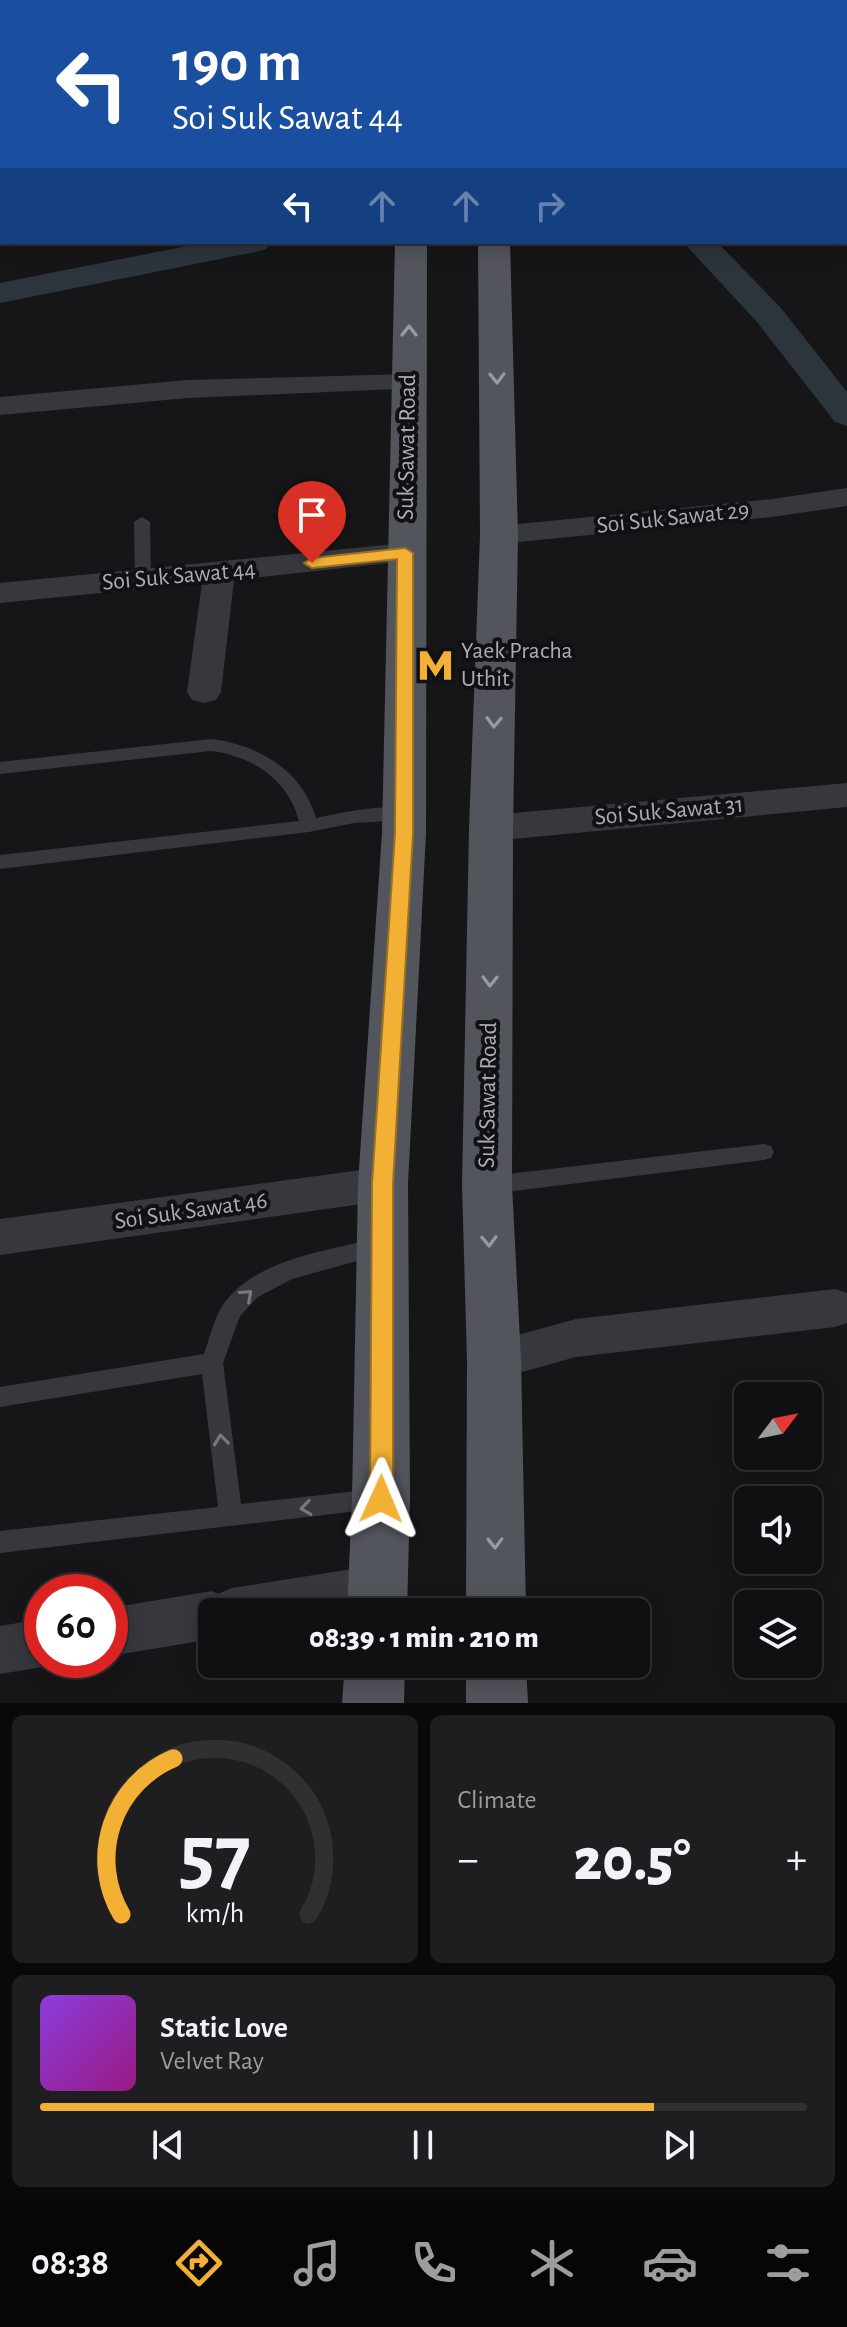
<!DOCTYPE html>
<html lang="en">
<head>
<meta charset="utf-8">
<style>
  :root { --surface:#101012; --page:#1e1e20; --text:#f1f3f6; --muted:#9c9d9f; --line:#303032; --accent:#f2b134 }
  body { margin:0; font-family:"Alegreya Sans",sans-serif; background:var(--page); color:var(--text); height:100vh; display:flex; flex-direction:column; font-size:30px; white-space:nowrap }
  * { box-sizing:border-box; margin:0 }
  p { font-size:26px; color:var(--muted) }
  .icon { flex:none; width:44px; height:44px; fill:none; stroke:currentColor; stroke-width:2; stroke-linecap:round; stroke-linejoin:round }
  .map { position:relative; height:1703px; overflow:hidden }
  .sheet { display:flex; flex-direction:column; gap:12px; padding:12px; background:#09090a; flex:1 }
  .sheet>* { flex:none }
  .guide { position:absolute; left:0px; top:0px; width:848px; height:244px; box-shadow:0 4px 20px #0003,0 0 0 2px var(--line); background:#1a4fa0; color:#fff; overflow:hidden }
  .needle { width:52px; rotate:58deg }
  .fabs { position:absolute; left:734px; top:1382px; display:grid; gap:16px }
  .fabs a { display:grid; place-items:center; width:88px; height:88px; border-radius:12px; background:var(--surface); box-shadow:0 4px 20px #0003,0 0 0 2px var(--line); font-size:40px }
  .speed { position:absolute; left:24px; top:1574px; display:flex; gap:16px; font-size:40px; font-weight:700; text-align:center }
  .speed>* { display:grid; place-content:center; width:104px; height:104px; border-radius:50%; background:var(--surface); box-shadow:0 4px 20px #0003,0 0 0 2px var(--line); line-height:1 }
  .speed .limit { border:12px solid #d22; background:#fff; color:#111 }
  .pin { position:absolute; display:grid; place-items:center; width:68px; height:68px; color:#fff; margin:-82px -34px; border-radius:50% 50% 50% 0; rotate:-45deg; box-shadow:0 0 8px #0007 }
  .pin .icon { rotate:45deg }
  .me { position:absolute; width:88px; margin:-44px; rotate:1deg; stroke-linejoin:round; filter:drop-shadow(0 0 6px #0008) }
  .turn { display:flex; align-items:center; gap:28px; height:168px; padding:0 40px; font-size:36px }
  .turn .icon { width:104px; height:104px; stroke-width:2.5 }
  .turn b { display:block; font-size:56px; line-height:68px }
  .lanes { display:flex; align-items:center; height:76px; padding:0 40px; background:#0003; justify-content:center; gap:40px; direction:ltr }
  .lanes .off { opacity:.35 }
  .big { font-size:60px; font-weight:800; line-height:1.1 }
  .sheet .card { flex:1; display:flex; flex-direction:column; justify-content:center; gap:12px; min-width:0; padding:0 28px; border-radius:12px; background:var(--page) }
  .sheet .dial { align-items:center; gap:0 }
  .dial svg { height:208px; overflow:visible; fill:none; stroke:var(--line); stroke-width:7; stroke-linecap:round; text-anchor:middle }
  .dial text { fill:var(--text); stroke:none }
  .song { display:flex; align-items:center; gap:24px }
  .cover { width:96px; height:96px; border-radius:12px; background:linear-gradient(135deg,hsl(270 70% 55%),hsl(310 70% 35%)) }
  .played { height:8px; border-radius:4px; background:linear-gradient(90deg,var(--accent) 80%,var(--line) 80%) }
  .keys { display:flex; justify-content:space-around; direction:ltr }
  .heat { display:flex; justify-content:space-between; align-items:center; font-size:44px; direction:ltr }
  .sheet .tiles { flex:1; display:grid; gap:12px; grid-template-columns:1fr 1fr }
  .card:last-child { grid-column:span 2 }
  .trip { position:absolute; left:198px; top:1598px; width:452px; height:80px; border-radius:12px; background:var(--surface); box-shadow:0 4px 20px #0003,0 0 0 2px var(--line); font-weight:800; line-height:80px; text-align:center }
  .dock { display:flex; height:128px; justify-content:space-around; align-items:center; background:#060607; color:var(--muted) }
  .dock .icon { width:56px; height:56px }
  .dock .on { color:var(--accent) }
  .dock b { font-size:36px; color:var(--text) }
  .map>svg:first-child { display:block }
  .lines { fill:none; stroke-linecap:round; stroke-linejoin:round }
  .canal { fill:#2c353c; fill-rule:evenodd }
  .service { fill:#37383d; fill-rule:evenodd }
  .minor { fill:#37383d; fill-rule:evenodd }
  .primary { fill:#53555c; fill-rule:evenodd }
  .oneway { stroke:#979ba6 }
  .oneway2 { stroke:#757881 }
  .route { fill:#f2b134; stroke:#9d7322; stroke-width:2 }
  .labels { text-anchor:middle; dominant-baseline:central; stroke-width:8; stroke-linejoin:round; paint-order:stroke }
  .street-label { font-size:24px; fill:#a8adb8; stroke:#111113 }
  .poi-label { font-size:24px; fill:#a8adb8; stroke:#111113; text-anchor:start }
</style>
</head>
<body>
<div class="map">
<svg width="847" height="1703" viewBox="0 0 847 1703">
  <rect width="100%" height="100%" fill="#161618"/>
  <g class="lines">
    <g class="canal">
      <polygon points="847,172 847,191 846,191 846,172"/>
      <polygon points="207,242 271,242 266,249 255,252 0,303 0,283"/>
      <polygon points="683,242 717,242 781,308 847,392 847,426 835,422 757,322"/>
    </g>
    <g class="service">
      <polygon points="142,517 150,522 151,580 143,585 135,580 134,522"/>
      <path d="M211 739C259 745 302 770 316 818 335 814 400 799 413 814L404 820 354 823 309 832 0 869V855L299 821C288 780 253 756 211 751L0 774V762Z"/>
      <polygon points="764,1144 771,1146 774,1152 771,1158 764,1160 490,1194 483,1191 480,1185 483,1179 490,1176"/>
      <path d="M378 1238 386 1241 389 1247 386 1253 292 1279 258 1297 240 1316 223 1363 241 1504 375 1489 383 1492 387 1500 383 1508 0 1553V1531L218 1507 202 1374 0 1407V1387L204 1354C210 1338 214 1316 225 1302 259 1258 327 1251 378 1238Z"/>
    </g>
    <g class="minor">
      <rect x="5" y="0" width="22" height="2"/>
      <polygon points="733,0 756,0 757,2 734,2"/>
      <rect x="846" y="29" width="1" height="14"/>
      <polygon points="409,374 419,376 423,382 419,388 188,398 0,415 0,397 188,380"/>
      <polygon points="847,488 847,506 772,517 499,544 488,542 484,535 488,528 499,526 772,499"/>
      <polygon points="405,543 416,546 421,553 416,560 234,580 221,692 216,700 204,703 192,700 187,692 202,583 0,603 0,583"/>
      <polygon points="847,783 847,807 491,841 478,837 473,828 478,819 491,815"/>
      <polygon points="383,1167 398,1172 404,1184 398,1196 383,1201 0,1255 0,1219"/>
      <polygon points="835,1289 847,1293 847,1323 835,1327 576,1357 494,1380 478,1374 472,1360 478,1346 576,1319"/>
      <polygon points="378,1565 395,1572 402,1588 395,1604 378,1611 212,1612 212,1639 110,1656 110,1608 212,1591 218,1594 232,1588"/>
      <polygon points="42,1619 42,1660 59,1660 42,1667 0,1674 0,1626"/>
    </g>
    <g class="primary">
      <rect x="407" y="0" width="26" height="2"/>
      <rect x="477" y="0" width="26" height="2"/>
      <polygon points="395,242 427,242 426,833 408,1184 410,1499 407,1612 347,1612 352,1499 358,1184 382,833"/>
      <polygon points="478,242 510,242 518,535 513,828 512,1185 521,1360 526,1612 466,1612 467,1360 462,1185 469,828 480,535"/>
      <polygon points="345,1664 405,1664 404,1703 342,1703"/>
      <polygon points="466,1664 526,1664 528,1703 466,1703"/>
    </g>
  </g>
  <defs><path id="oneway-chevron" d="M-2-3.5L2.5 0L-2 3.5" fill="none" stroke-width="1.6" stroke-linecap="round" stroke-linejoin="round" transform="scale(2)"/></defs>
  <g class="oneway">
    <use href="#oneway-chevron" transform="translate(409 331) rotate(-90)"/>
    <use href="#oneway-chevron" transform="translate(497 378) rotate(89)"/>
    <use href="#oneway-chevron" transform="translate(494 722) rotate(92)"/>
    <use href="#oneway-chevron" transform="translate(490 981) rotate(91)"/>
    <use href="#oneway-chevron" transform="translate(489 1241) rotate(88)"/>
    <use href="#oneway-chevron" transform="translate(495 1543) rotate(89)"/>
  </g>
  <g class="oneway2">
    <use href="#oneway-chevron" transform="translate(247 1295) rotate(-42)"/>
    <use href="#oneway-chevron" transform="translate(221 1440) rotate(-97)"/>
    <use href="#oneway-chevron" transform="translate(306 1508) rotate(173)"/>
  </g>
  <polygon class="route" points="405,548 413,553 413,833 393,1184 393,1499 390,1507 381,1510 373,1507 370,1499 372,1184 395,833 397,559 312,568 304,563 312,558"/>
  <defs>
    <symbol id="metro-bare" viewBox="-9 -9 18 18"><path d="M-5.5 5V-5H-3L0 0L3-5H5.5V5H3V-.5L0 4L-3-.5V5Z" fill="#f2b134" stroke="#111113" stroke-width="2.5" paint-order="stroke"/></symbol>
  </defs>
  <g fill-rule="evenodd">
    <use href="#metro-bare" x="410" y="640" width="51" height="51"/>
  </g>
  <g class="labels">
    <g class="street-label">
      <text transform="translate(407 447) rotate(-89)">Suk Sawat Road</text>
      <text transform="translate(673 518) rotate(-6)">Soi Suk Sawat 29</text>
      <text transform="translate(179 576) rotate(-5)">Soi Suk Sawat 44</text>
      <text transform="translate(669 811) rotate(-5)">Soi Suk Sawat 31</text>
      <text transform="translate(488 1095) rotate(-89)">Suk Sawat Road</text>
      <text transform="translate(191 1211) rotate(-8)">Soi Suk Sawat 46</text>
    </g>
    <g class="poi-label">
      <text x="461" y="651">Yaek Pracha<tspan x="461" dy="28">Uthit</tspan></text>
    </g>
  </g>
</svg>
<div class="fabs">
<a><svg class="needle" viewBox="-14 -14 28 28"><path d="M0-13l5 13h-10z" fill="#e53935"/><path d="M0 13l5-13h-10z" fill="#9c9d9f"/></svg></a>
<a><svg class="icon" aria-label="sound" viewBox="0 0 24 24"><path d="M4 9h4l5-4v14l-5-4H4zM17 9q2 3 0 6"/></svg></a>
<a><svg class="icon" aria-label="layers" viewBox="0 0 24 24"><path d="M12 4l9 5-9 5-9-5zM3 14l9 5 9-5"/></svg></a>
</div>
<div class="speed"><div class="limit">60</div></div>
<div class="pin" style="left:312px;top:563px;background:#d93025"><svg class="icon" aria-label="arrive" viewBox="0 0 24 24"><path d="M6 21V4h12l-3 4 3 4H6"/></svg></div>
<svg class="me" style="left:381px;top:1499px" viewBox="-20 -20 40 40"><path d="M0-17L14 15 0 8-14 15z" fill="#f2b134" stroke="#fff" stroke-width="4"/></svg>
<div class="trip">08:39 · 1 min · 210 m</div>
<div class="guide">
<div class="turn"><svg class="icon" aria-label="left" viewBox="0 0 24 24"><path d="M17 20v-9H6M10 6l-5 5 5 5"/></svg><div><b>190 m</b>Soi Suk Sawat 44</div></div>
<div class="lanes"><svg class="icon" aria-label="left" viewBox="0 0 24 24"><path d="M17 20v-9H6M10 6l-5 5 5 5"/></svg><svg class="icon off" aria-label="ahead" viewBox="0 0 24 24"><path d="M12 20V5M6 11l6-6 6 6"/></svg><svg class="icon off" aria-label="ahead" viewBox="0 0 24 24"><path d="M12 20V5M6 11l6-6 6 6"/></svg><svg class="icon off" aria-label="right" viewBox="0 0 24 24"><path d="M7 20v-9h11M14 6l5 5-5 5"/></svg></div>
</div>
</div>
<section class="sheet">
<div class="tiles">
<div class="card dial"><svg viewBox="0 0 100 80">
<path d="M14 69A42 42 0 1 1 86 69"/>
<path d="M14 69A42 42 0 0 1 34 9" stroke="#f2b134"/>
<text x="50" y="56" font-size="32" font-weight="700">57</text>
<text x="50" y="72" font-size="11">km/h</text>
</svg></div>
<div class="card"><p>Climate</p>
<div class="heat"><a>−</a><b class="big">20.5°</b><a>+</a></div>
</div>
<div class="card">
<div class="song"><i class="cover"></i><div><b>Static Love</b><p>Velvet Ray</p></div></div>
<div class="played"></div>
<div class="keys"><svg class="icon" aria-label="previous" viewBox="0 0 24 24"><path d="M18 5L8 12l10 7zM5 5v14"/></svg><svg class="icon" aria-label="pause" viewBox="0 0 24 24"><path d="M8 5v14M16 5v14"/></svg><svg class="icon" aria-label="next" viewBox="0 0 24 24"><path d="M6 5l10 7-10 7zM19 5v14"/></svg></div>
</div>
</div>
</section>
<nav class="dock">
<b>08:38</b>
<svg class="icon on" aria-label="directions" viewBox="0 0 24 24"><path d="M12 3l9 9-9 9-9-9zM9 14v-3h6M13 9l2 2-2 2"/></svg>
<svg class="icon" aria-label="music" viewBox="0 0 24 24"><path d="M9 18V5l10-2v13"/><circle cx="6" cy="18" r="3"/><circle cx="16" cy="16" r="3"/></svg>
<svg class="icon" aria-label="phone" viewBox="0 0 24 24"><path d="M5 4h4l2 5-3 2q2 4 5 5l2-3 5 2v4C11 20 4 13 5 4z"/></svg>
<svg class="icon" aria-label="climate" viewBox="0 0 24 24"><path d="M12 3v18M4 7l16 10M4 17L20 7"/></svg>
<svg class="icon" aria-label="car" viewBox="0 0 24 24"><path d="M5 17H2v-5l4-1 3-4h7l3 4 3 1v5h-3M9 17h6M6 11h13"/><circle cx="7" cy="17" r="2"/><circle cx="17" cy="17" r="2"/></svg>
<svg class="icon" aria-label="filters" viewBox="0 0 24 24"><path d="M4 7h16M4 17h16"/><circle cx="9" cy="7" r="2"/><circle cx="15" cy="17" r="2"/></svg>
</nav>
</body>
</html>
